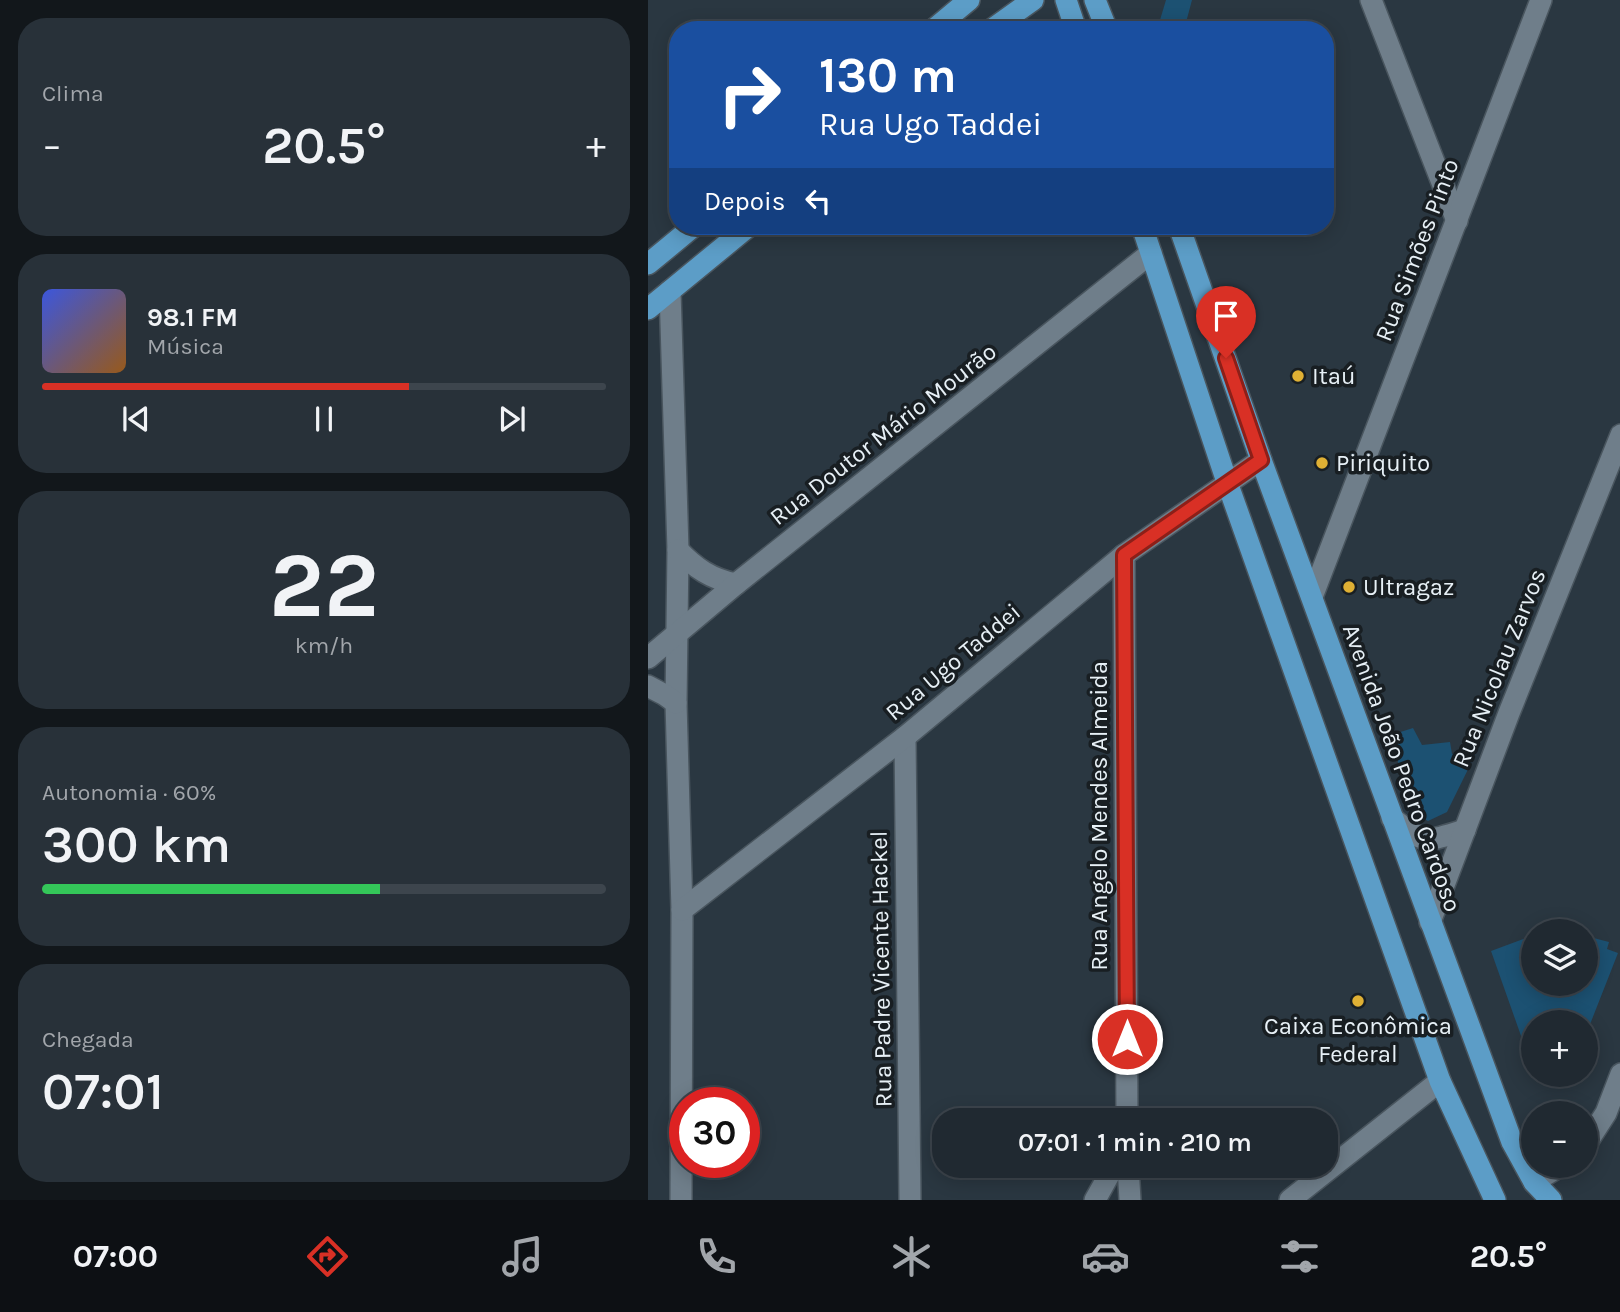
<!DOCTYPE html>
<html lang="pt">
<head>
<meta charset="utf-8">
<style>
  :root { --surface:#202931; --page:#283139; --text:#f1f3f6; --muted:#a2a6ab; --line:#3d454d; --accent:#d93025 }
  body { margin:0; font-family:Karla,sans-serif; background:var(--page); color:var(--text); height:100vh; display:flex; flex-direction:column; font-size:26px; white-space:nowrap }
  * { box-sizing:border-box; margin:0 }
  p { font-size:23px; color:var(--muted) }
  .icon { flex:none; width:38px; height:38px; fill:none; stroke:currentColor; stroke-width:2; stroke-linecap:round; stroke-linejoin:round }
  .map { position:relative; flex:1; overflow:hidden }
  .side { display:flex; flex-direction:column; gap:18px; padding:18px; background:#12171b; width:648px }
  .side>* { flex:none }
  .guide { position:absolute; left:21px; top:21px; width:665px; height:214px; border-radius:28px; box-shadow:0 4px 18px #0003,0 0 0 2px var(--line); background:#1a4fa0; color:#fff; overflow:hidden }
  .tools { position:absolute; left:873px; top:919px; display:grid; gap:14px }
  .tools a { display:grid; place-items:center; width:77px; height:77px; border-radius:50%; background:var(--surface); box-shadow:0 4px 18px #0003,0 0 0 2px var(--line); font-size:35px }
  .speed { position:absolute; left:21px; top:1087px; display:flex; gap:14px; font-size:35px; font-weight:700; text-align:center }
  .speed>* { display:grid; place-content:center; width:91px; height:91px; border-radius:50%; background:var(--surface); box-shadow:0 4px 18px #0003,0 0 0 2px var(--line); line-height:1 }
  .speed .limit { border:10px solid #d22; background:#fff; color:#111 }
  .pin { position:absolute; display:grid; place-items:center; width:60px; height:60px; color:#fff; margin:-72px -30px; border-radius:50% 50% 50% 0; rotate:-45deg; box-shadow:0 0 7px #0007 }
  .pin .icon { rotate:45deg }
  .me { position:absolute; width:77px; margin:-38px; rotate:0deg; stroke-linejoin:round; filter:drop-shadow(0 0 5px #0008) }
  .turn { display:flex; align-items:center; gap:24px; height:147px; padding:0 35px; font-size:32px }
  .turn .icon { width:91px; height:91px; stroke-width:2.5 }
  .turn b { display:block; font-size:49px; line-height:60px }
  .then { display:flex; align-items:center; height:66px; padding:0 35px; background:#0003; gap:14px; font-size:26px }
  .big { font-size:52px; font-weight:600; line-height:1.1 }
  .side .widget { flex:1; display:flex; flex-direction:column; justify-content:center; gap:10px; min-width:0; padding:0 24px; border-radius:28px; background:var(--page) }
  .side .dial { align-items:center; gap:0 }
  .dial b { font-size:91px; line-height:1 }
  .song { display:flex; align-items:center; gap:21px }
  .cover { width:84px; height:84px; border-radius:10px; background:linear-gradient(135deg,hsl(230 70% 55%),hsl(30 70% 35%)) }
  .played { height:7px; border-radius:4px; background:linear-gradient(90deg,var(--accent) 65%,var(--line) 65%) }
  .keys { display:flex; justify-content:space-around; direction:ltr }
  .heat { display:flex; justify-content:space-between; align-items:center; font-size:38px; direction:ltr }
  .charge { height:10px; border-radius:5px; background:linear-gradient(90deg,#34c759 60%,var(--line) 0) }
  .trip { position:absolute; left:284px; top:1108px; width:406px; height:70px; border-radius:28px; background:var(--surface); box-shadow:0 4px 18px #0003,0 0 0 2px var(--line); font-weight:600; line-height:70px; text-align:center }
  .menu { display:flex; height:112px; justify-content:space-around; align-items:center; background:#0d1014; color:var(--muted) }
  .menu .icon { width:49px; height:49px }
  .menu .current { color:var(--accent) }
  .menu b { font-size:32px; color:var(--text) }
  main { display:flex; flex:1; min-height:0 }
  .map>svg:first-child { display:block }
  .building { fill:#1c5172 }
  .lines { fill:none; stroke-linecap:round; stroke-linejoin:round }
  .minor-casing { stroke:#49555e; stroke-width:24 }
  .major-casing { stroke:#49555e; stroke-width:24 }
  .minor { stroke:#6f7e8a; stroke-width:21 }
  .major { stroke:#5c9dc7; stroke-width:21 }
  .route-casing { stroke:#8d1f18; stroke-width:18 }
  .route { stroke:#d93025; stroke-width:12 }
  .poi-dot { fill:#dfb034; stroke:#181e22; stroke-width:2.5 }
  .labels { text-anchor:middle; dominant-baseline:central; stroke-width:7; stroke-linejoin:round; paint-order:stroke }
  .street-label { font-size:24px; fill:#e7f0f6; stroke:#181e22 }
  .poi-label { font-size:24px; fill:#e7f0f6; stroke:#181e22; text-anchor:start }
</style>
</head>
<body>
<main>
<section class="side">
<div class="widget"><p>Clima</p>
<div class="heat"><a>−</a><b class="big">20.5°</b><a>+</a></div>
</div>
<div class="widget">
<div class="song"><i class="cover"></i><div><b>98.1 FM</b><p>Música</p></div></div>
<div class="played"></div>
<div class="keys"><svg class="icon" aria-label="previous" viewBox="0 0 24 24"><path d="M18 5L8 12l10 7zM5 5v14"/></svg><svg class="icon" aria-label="pause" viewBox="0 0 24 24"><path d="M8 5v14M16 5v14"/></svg><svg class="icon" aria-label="next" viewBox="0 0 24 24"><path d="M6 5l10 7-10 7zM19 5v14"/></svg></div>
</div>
<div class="widget dial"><b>22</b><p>km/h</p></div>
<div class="widget"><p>Autonomia · 60%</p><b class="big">300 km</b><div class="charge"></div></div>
<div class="widget"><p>Chegada</p><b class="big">07:01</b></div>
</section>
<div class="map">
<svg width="973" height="1200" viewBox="0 0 973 1200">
  <rect width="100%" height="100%" fill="#2a3741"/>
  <g class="building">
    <polygon points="518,0 544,0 536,30 509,30"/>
    <polygon points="765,728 774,745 802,742 804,754 831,747 799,812 780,821 763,812 743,735"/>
    <polygon points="886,935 886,984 938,984 938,936 961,942 959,949 970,953 939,1032 938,1022 886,1022 886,1063 883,1064 843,951"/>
  </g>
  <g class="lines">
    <defs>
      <g id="minor">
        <polyline points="723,0 809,221"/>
        <polyline points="22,291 30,550 28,703 34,910 33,1200"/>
        <path d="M30 550C47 568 63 579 88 584"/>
        <polyline points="476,555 479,1120"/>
        <polyline points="664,597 893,0"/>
        <polyline points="0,658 88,584 503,253"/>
        <polyline points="0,686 17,695 28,703"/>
        <polyline points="257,737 262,1200"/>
        <path d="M744 818C777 845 777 842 817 830"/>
        <polyline points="34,910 257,737 476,555 613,460"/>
        <polyline points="782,922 861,713 973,435"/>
        <polyline points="938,1144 958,1113 973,1074"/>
        <polyline points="480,1166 482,1200"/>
        <polyline points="886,1182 912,1166"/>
        <polyline points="447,1200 466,1166"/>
        <polyline points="642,1200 792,1081"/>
      </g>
      <g id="major">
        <polyline points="418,0 428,30"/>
        <polyline points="447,0 459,30"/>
        <polyline points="285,30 321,0"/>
        <polyline points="343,30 385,0"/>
        <polyline points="494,226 579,482 792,1081 847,1200"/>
        <polyline points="531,226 613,460 864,1142 886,1182 903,1200"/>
        <polyline points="0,264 46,226"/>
        <polyline points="0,309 101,226"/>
      </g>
    </defs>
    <use href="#minor" class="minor-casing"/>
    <use href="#major" class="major-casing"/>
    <use href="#minor" class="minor"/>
    <use href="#major" class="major"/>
  </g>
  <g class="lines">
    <defs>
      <polyline id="route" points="479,1039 476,555 613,460 578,358"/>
    </defs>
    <use href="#route" class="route-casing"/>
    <use href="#route" class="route"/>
  </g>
  <g class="poi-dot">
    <circle cx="650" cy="376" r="7"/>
    <circle cx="674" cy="463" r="7"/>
    <circle cx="701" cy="587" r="7"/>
    <circle cx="710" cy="1001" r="7"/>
  </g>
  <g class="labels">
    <g class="street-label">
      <text transform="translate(769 250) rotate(-69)">Rua Simões Pinto</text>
      <text transform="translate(235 434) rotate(-38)">Rua Doutor Mário Mourão</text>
      <text transform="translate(305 662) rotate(-40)">Rua Ugo Taddei</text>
      <text transform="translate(851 668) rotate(-68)">Rua Nicolau Zarvos</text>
      <text transform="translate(754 768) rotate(70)">Avenida João Pedro Cardoso</text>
      <text transform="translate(451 816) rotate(-90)">Rua Angelo Mendes Almeida</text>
      <text transform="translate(233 969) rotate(-91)">Rua Padre Vicente Hackel</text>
    </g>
    <g class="poi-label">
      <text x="664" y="376">Itaú</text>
      <text x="688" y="463">Piriquito</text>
      <text x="715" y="587">Ultragaz</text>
      <text x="710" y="1026" text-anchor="middle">Caixa Econômica<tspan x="710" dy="28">Federal</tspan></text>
    </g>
  </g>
</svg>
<div class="tools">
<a><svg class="icon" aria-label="layers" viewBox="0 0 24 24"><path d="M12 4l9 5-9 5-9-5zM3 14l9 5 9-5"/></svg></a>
<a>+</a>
<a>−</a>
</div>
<div class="speed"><div class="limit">30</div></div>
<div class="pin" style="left:578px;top:358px;background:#d93025"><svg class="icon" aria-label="arrive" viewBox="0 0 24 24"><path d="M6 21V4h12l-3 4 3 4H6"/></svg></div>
<svg class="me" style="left:479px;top:1039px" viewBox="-20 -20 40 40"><circle r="17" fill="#d93025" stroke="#fff" stroke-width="3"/><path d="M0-11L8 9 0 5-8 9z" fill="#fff"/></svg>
<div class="trip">07:01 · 1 min · 210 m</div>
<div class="guide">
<div class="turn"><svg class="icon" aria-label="right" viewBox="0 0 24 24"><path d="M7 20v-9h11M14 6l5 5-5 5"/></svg><div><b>130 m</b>Rua Ugo Taddei</div></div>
<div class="then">Depois<svg class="icon" aria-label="left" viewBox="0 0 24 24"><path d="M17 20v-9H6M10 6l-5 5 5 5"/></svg></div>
</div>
</div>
</main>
<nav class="menu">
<b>07:00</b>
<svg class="icon current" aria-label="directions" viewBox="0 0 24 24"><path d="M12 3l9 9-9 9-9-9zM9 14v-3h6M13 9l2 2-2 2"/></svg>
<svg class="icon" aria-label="music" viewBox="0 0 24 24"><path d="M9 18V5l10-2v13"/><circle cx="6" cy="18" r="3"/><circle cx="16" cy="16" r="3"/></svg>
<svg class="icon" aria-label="phone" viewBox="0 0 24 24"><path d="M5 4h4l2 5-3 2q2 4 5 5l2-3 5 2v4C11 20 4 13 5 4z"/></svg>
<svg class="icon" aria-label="climate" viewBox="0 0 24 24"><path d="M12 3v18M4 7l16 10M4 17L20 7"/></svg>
<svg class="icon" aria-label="car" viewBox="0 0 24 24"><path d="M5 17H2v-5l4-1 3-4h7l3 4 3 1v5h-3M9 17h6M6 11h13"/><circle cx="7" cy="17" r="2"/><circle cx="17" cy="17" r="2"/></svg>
<svg class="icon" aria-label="filters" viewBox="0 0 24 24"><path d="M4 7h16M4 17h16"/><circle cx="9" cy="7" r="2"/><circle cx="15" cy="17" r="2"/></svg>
<b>20.5°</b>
</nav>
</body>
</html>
